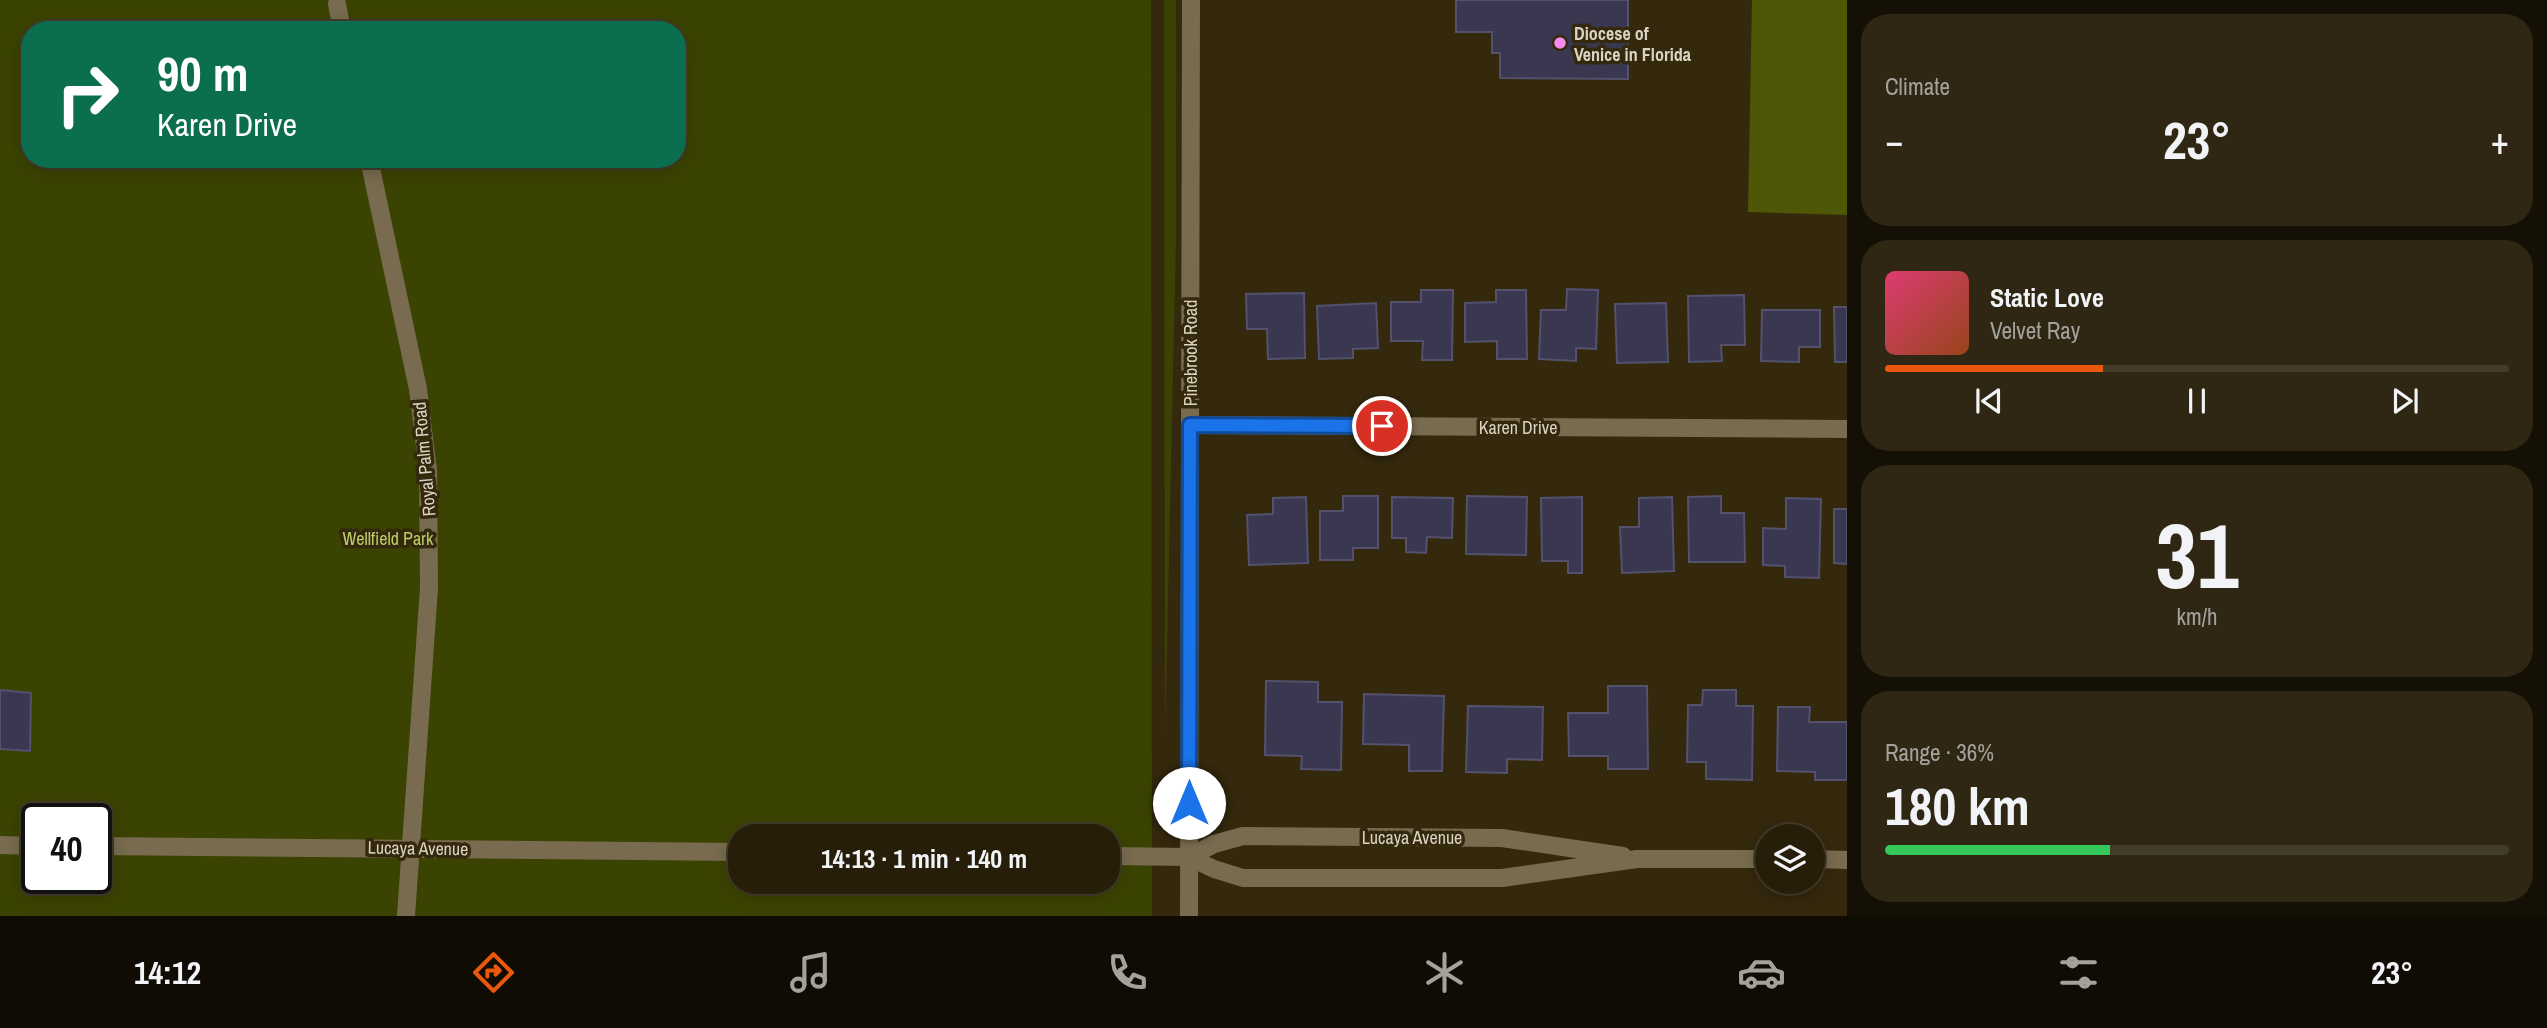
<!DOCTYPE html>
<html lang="en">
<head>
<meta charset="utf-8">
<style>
  :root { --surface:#271e0a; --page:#2f2713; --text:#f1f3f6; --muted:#a4a29c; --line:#433c2b; --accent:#ea580c }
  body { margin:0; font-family:"Archivo Narrow",sans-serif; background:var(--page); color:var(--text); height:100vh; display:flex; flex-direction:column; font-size:26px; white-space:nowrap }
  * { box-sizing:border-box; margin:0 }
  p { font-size:23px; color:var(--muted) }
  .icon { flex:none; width:38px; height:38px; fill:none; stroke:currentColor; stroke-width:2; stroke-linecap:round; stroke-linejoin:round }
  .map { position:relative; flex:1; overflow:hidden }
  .panel { display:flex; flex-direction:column; gap:14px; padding:14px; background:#151006; width:700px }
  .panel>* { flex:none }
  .banner { position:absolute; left:21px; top:21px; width:665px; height:147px; border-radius:28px; box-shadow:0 4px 18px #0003,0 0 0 2px var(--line); background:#0b6e4f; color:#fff; overflow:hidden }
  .buttons { position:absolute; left:1755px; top:824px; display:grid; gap:14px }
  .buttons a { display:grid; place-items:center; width:70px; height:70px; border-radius:50%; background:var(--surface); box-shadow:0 4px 18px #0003,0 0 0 2px var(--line); font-size:35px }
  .speed { position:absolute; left:21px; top:803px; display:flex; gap:14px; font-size:35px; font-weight:700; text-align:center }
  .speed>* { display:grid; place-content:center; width:91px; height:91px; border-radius:50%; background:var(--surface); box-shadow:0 4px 18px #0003,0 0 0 2px var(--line); line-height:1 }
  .speed .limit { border:4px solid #111; border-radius:10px; background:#fff; color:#111 }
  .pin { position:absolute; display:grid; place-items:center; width:60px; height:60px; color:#fff; margin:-30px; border:4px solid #fff; border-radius:50%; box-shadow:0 2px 7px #0007 }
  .me { position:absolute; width:77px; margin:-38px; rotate:0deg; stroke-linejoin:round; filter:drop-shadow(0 0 5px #0008) }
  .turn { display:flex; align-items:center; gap:24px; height:147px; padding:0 21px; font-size:32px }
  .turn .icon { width:91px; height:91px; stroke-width:2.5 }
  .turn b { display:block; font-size:49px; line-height:60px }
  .big { font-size:52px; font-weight:700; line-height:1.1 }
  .panel .card { flex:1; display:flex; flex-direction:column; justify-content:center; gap:10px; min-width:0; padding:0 24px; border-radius:28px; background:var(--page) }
  .panel .dial { align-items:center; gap:0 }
  .dial b { font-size:91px; line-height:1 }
  .song { display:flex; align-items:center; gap:21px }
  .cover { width:84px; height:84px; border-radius:10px; background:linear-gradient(135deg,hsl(340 70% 55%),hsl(20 70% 35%)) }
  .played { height:7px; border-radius:4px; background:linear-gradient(90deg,var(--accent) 35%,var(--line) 35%) }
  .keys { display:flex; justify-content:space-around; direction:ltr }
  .heat { display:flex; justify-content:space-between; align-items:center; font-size:38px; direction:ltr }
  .charge { height:10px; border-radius:5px; background:linear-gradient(90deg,#34c759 36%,var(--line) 0) }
  .trip { position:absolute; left:728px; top:824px; width:392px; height:70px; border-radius:28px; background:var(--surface); box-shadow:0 4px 18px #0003,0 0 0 2px var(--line); font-weight:700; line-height:70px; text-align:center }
  .tab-bar { display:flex; height:112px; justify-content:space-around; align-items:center; background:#100c04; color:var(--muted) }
  .tab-bar .icon { width:49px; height:49px }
  .tab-bar .selected { color:var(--accent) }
  .tab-bar b { font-size:32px; color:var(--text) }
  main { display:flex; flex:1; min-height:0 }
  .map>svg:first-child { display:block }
  .green { fill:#3b4302; fill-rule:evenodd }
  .forest { fill:#4e5705 }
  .building { fill:#3a3751; stroke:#53516c; stroke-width:2 }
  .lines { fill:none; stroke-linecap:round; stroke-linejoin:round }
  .minor { stroke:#786b4f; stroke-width:18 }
  .route-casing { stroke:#114b97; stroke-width:18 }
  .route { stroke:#1a73e8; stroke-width:12 }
  .poi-dot { fill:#f689ed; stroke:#34280d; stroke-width:2.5 }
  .labels { text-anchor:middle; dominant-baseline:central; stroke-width:7; stroke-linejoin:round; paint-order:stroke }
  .poi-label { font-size:18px; font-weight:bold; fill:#dad3c3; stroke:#34280d; text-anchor:start }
  .street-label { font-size:18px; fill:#dad3c3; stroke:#34280d }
  .park-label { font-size:18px; fill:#bdcd69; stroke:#34280d }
</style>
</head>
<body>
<main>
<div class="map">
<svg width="1847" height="916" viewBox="0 0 1847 916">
  <rect width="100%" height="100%" fill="#34280d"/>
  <g class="green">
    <path d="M0 0H1151L1152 916H0ZM30 30H677V159H30ZM37 819H96V878H37ZM740 836H1108V882H740Z"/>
    <polygon points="1164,0 1176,0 1176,239 1165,735"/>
  </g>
  <polygon class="forest" points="1752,0 1847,0 1847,215 1748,212"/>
  <g class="building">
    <polygon points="1456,0 1628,0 1628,79 1500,78 1500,53 1492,53 1492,32 1456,32"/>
    <polygon points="1567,289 1598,290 1596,349 1576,348 1576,361 1539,359 1541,310 1566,310"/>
    <polygon points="1421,290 1453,290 1452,360 1422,360 1423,341 1391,341 1391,302 1421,302"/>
    <polygon points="1496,290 1526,290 1527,359 1497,359 1497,341 1465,342 1465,303 1496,302"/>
    <polygon points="1304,293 1305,358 1268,359 1267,329 1247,329 1246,294"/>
    <polygon points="1744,295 1745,345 1721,345 1722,361 1689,362 1688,296"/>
    <polygon points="1376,303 1378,348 1353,349 1353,358 1319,359 1317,306"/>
    <polygon points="1666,303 1668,362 1617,363 1615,304"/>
    <polygon points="1834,307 1847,307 1847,362 1835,362"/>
    <polygon points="1762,310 1820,310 1820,347 1799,347 1799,362 1761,361"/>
    <polygon points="1343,496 1378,496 1378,548 1353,548 1353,560 1320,560 1320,511 1343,511"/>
    <polygon points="1467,496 1527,497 1526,555 1466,554"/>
    <polygon points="1721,496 1721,513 1744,513 1745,562 1689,562 1688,497"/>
    <polygon points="1306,497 1308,563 1249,565 1247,515 1273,514 1273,498"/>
    <polygon points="1392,497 1453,498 1452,538 1427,537 1426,553 1406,552 1406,538 1392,538"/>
    <polygon points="1582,497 1582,573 1568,573 1568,561 1542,561 1541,498"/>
    <polygon points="1672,497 1674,571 1622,573 1620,527 1639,527 1639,498"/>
    <polygon points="1786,498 1821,499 1819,578 1785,577 1785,566 1763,565 1763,528 1786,529"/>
    <polygon points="1834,509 1847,509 1847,564 1834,563"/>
    <polygon points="1266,681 1318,682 1318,702 1342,702 1341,770 1301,769 1302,756 1265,755"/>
    <polygon points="1608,686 1647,686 1648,769 1608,769 1608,756 1569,756 1568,713 1608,713"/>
    <polygon points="0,690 31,693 30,751 0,749"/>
    <polygon points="1703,690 1736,690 1736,706 1753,706 1752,780 1706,779 1706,762 1687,762 1688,705 1702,705"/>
    <polygon points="1364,694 1444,696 1442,771 1409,771 1409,745 1363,744"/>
    <polygon points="1468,706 1543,707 1542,760 1507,759 1507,773 1466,772"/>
    <polygon points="1778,707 1810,707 1809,722 1847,722 1847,780 1815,780 1815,772 1777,771"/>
  </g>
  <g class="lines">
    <g class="minor">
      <polyline points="337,4 342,30"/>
      <polyline points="369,159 418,389 428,471 429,588 406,916"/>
      <polyline points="1190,425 1847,429"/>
      <polyline points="0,845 37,846"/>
      <polyline points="96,846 740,852"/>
      <polyline points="1108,856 1189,857 1214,869 1243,878 1502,878 1637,859 1768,859"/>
      <polyline points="1189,857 1214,844 1243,836 1502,838 1623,856"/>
      <polyline points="1813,859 1847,860"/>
      <polyline points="1189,916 1191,0"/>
    </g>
  </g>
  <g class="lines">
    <defs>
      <polyline id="route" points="1189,803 1190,425 1382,426"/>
    </defs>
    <use href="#route" class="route-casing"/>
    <use href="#route" class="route"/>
  </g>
  <circle class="poi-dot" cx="1560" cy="43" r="7"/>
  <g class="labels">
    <g class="poi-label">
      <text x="1574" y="33">Diocese of<tspan x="1574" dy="21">Venice in Florida</tspan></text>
    </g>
    <g class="street-label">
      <text transform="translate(1190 353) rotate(-90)">Pinebrook Road</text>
      <text x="1518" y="427">Karen Drive</text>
      <text transform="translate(424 459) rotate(-95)">Royal Palm Road</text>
      <text x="1412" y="837">Lucaya Avenue</text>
      <text transform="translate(418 848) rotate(1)">Lucaya Avenue</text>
    </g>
    <g class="park-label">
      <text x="388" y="538">Wellfield Park</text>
    </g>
  </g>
</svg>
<div class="buttons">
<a><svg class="icon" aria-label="layers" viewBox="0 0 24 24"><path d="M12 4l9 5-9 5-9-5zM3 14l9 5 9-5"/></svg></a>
</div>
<div class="speed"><div class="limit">40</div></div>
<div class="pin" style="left:1382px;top:426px;background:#d93025"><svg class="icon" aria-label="arrive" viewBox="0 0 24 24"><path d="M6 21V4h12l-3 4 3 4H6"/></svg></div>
<svg class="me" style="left:1189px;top:803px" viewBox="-20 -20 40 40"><circle r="19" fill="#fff"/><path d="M0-13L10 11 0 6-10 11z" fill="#1a73e8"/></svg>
<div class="trip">14:13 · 1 min · 140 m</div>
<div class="banner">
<div class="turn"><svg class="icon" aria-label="right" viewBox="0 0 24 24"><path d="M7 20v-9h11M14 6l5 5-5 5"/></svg><div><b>90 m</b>Karen Drive</div></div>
</div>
</div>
<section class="panel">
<div class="card"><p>Climate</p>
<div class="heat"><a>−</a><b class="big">23°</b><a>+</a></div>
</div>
<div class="card">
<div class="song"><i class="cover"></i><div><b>Static Love</b><p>Velvet Ray</p></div></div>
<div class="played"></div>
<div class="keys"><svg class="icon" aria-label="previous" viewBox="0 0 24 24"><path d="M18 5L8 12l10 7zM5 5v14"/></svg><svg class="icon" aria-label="pause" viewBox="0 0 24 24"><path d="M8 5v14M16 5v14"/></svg><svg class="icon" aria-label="next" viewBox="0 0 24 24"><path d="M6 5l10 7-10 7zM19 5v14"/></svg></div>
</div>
<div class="card dial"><b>31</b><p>km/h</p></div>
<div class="card"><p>Range · 36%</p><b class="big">180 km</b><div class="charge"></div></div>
</section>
</main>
<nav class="tab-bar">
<b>14:12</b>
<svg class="icon selected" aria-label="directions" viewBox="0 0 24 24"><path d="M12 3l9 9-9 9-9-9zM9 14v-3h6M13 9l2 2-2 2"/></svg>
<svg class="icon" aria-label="music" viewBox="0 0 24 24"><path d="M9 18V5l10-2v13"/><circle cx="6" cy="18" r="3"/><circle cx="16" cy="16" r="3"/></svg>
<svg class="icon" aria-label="phone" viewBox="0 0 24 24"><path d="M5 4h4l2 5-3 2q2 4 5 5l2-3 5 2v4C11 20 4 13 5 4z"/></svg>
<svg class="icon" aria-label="climate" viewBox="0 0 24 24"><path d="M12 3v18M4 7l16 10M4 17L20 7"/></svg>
<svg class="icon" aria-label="car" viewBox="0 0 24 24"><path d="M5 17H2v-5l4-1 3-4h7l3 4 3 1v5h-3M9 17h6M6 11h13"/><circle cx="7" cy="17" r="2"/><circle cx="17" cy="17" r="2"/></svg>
<svg class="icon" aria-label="filters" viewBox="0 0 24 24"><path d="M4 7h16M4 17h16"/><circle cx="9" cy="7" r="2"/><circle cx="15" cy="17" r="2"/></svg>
<b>23°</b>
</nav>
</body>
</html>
